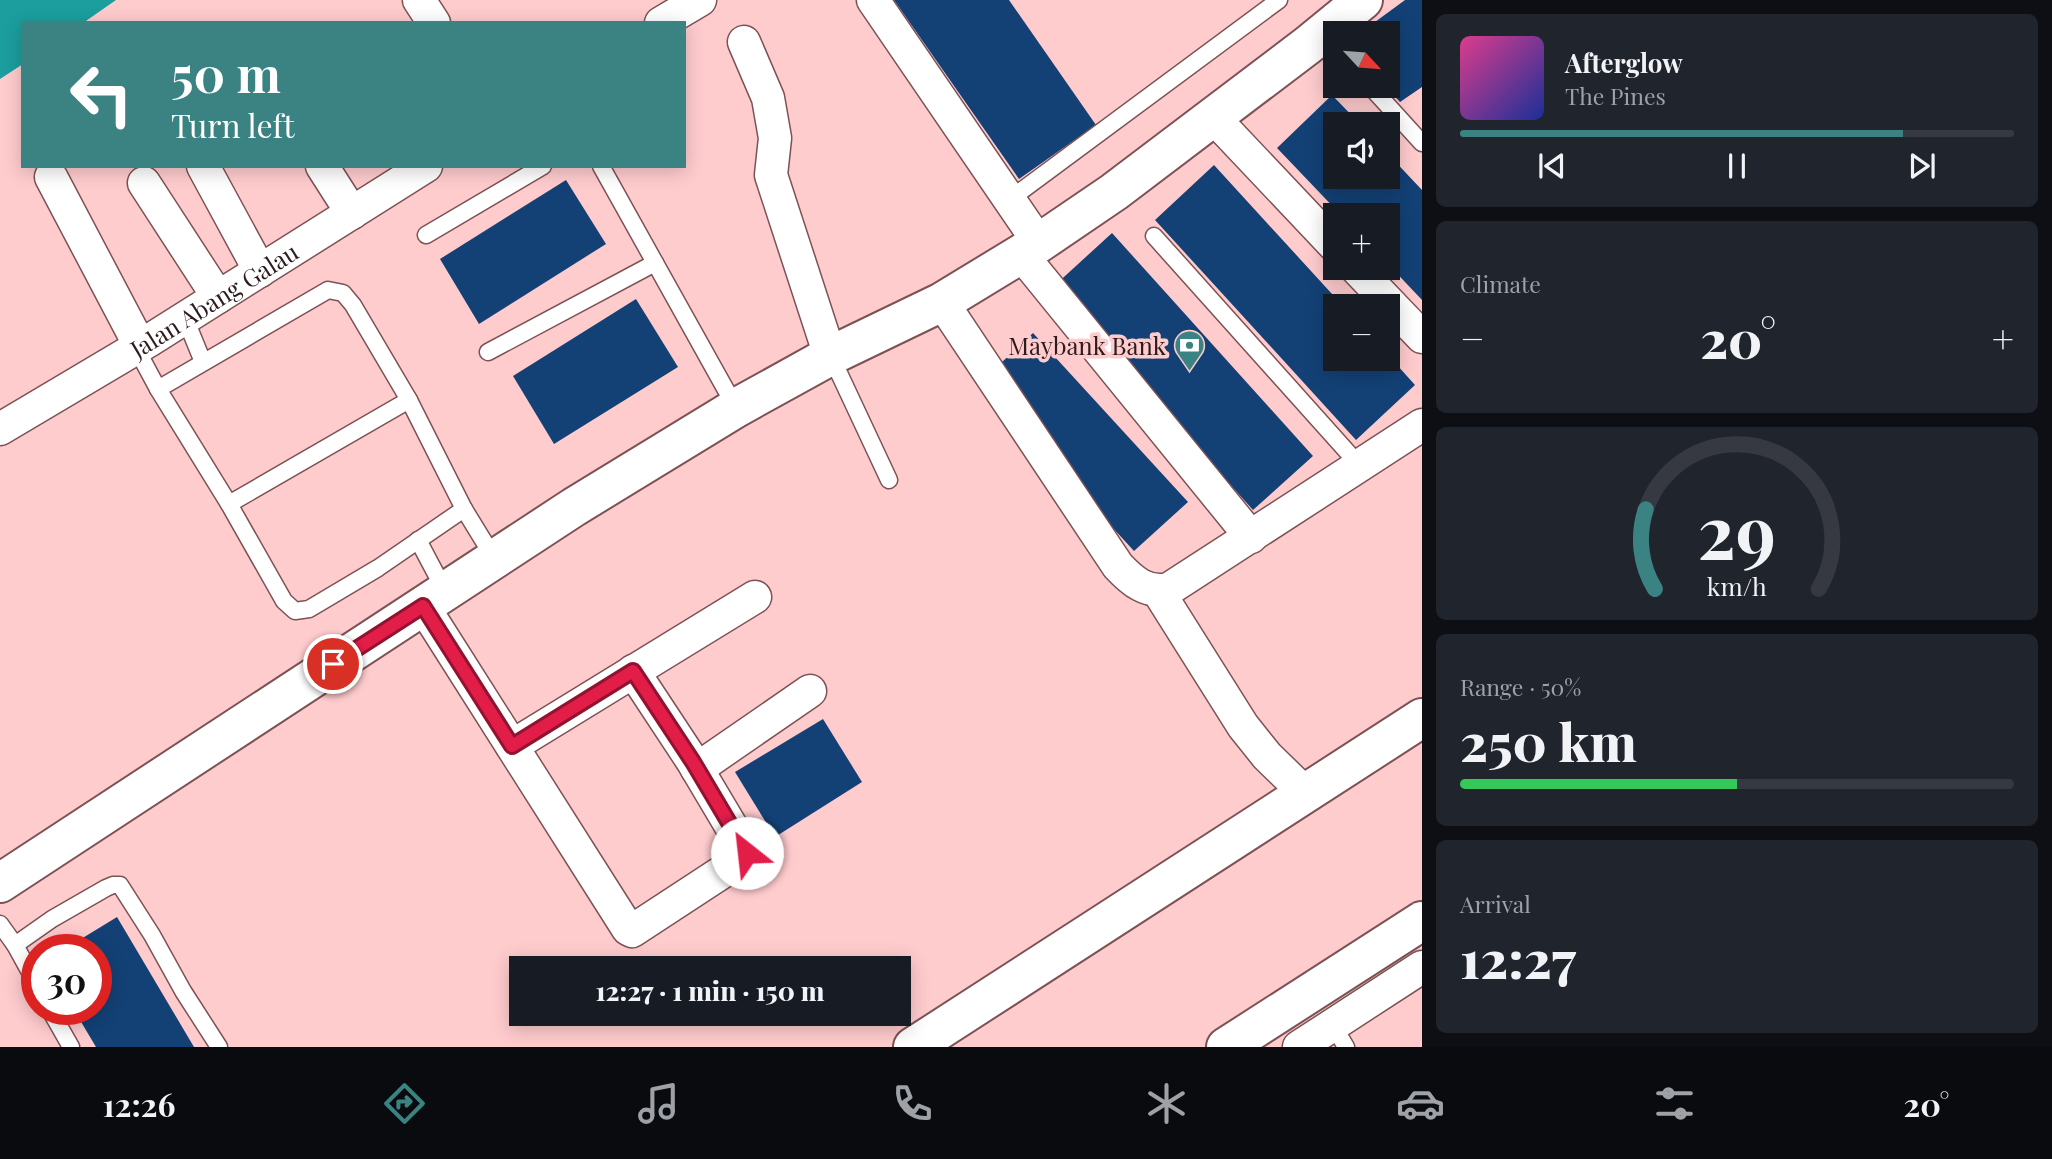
<!DOCTYPE html>
<html lang="en">
<head>
<meta charset="utf-8">
<style>
  :root { --surface:#171b24; --page:#20242c; --text:#f1f3f6; --muted:#9ea1a6; --line:#363941; --accent:#3a8382 }
  body { margin:0; font-family:"Playfair Display",serif; background:var(--page); color:var(--text); height:100vh; display:flex; flex-direction:column; font-size:26px; white-space:nowrap }
  * { box-sizing:border-box; margin:0 }
  p { font-size:23px; color:var(--muted) }
  .icon { flex:none; width:38px; height:38px; fill:none; stroke:currentColor; stroke-width:2; stroke-linecap:round; stroke-linejoin:round }
  .map { position:relative; flex:1; overflow:hidden }
  .panel { display:flex; flex-direction:column; gap:14px; padding:14px; background:#0d0f14; width:630px }
  .panel>* { flex:none }
  .banner { position:absolute; left:21px; top:21px; width:665px; height:147px; border-radius:0px; box-shadow:0 4px 18px #0003; background:#3a8382; color:#fff; overflow:hidden }
  .needle { width:46px; rotate:116deg }
  .tools { position:absolute; left:1323px; top:21px; display:grid; gap:14px }
  .tools a { display:grid; place-items:center; width:77px; height:77px; border-radius:0px; background:var(--surface); box-shadow:0 4px 18px #0003; font-size:35px }
  .speed { position:absolute; left:21px; top:934px; display:flex; gap:14px; font-size:35px; font-weight:700; text-align:center }
  .speed>* { display:grid; place-content:center; width:91px; height:91px; border-radius:50%; background:var(--surface); box-shadow:0 4px 18px #0003; line-height:1 }
  .speed .limit { border:10px solid #d22; background:#fff; color:#111 }
  .pin { position:absolute; display:grid; place-items:center; width:60px; height:60px; color:#fff; margin:-30px; border:4px solid #fff; border-radius:50%; box-shadow:0 2px 7px #0007 }
  .me { position:absolute; width:77px; margin:-38px; rotate:331deg; stroke-linejoin:round; filter:drop-shadow(0 0 5px #0008) }
  .turn { display:flex; align-items:center; gap:24px; height:147px; padding:0 35px; font-size:32px }
  .turn .icon { width:91px; height:91px; stroke-width:2.5 }
  .turn b { display:block; font-size:49px; line-height:60px }
  .big { font-size:52px; font-weight:800; line-height:1.1 }
  .panel .tile { flex:1; display:flex; flex-direction:column; justify-content:center; gap:10px; min-width:0; padding:0 24px; border-radius:10px; background:var(--page) }
  .panel .dial { align-items:center; gap:0 }
  .dial svg { height:182px; overflow:visible; fill:none; stroke:var(--line); stroke-width:7; stroke-linecap:round; text-anchor:middle }
  .dial text { fill:var(--text); stroke:none }
  .song { display:flex; align-items:center; gap:21px }
  .cover { width:84px; height:84px; border-radius:10px; background:linear-gradient(135deg,hsl(330 70% 55%),hsl(230 70% 35%)) }
  .played { height:7px; border-radius:4px; background:linear-gradient(90deg,var(--accent) 80%,var(--line) 80%) }
  .keys { display:flex; justify-content:space-around; direction:ltr }
  .heat { display:flex; justify-content:space-between; align-items:center; font-size:38px; direction:ltr }
  .charge { height:10px; border-radius:5px; background:linear-gradient(90deg,#34c759 50%,var(--line) 0) }
  .trip { position:absolute; left:509px; top:956px; width:402px; height:70px; border-radius:0px; background:var(--surface); box-shadow:0 4px 18px #0003; font-weight:800; line-height:70px; text-align:center }
  .dock { display:flex; height:112px; justify-content:space-around; align-items:center; background:#090b0e; color:var(--muted) }
  .dock .icon { width:49px; height:49px }
  .dock .active { color:var(--accent) }
  .dock b { font-size:32px; color:var(--text) }
  main { display:flex; flex:1; min-height:0 }
  .map>svg:first-child { display:block }
  .water { fill:#1c9e9e }
  .building { fill:#134176 }
  .lines { fill:none; stroke-linecap:round; stroke-linejoin:round }
  .service-casing { stroke:#7d5255; stroke-width:19 }
  .minor-casing { stroke:#7d5255; stroke-width:35 }
  .tertiary-casing { stroke:#7d5255; stroke-width:42 }
  .secondary-casing { stroke:#7d5255; stroke-width:42 }
  .service { stroke:#fff; stroke-width:16 }
  .minor { stroke:#fff; stroke-width:32 }
  .tertiary { stroke:#fff; stroke-width:38 }
  .secondary { stroke:#fff; stroke-width:38 }
  .route-casing { stroke:#92132f; stroke-width:18 }
  .route { stroke:#e11d48; stroke-width:12 }
  .labels { text-anchor:middle; dominant-baseline:central; stroke-width:7; stroke-linejoin:round; paint-order:stroke }
  .street-label { font-size:24px; fill:#2d1b1d; stroke:#ffccce }
  .poi-label { font-size:24px; fill:#2d1b1d; stroke:#ffccce; text-anchor:end }
</style>
</head>
<body>
<main>
<div class="map">
<svg width="1422" height="1047" viewBox="0 0 1422 1047">
  <rect width="100%" height="100%" fill="#ffccce"/>
  <polygon class="water" points="0,0 116,0 83,23 23,23 23,64 0,79"/>
  <g class="building">
    <polygon points="894,0 1009,0 1096,125 1019,179"/>
    <polygon points="1405,0 1422,0 1422,87 1400,102 1385,86 1388,86 1388,33 1360,33"/>
    <polygon points="1332,95 1360,124 1335,124 1335,177 1388,177 1388,154 1422,190 1422,300 1388,264 1388,215 1341,215 1277,148"/>
    <polygon points="1214,165 1343,306 1335,306 1335,359 1388,359 1388,355 1415,385 1356,440 1155,220"/>
    <polygon points="566,180 606,244 479,324 440,259"/>
    <polygon points="1112,233 1313,456 1253,510 1053,287"/>
    <polygon points="636,299 678,367 554,444 513,376"/>
    <polygon points="1033,333 1188,502 1134,551 1048,457 1001,363"/>
    <polygon points="823,719 862,782 775,837 735,772"/>
    <polygon points="117,917 194,1047 96,1047 74,1010 96,1010 96,950 63,950"/>
  </g>
  <g class="lines">
    <defs>
      <g id="service">
        <polyline points="1370,86 1422,143"/>
        <polyline points="601,166 736,408"/>
        <polyline points="1009,200 1279,0"/>
        <polyline points="426,235 543,166"/>
        <polyline points="1154,236 1360,466"/>
        <polyline points="185,318 203,362"/>
        <polyline points="136,348 158,389 229,504 284,601 295,611 309,609 378,568 464,509"/>
        <polyline points="488,352 655,263"/>
        <polyline points="831,356 889,480"/>
        <polyline points="158,389 328,290 343,293 353,305 409,400 464,509 494,558"/>
        <polyline points="229,504 409,400"/>
        <polyline points="418,540 445,591"/>
        <polyline points="0,924 15,945 37,985"/>
        <polyline points="15,945 52,919 106,888 113,885 120,885 152,935 183,991 219,1047"/>
        <polyline points="50,1010 71,1047"/>
        <polyline points="1330,1030 1333,1025 1346,1047"/>
      </g>
      <g id="minor">
        <polyline points="419,0 434,23"/>
        <polyline points="873,0 1039,243"/>
        <polyline points="661,23 700,0"/>
        <polyline points="744,42 768,98 775,138 771,175 830,356"/>
        <polyline points="1213,117 1335,246"/>
        <polyline points="203,166 260,271"/>
        <polyline points="322,166 352,213"/>
        <polyline points="51,177 140,346"/>
        <polyline points="144,183 218,297"/>
        <polyline points="1021,254 1251,537"/>
        <polyline points="1356,268 1422,337"/>
        <path d="M942 302 1118 566C1132 581 1147 594 1169 589L1422 425"/>
        <path id="s1" d="M0 429 150 340 426 166"/>
        <polyline points="1158,591 1243,726 1267,756 1305,793"/>
        <polyline points="423,606 628,929 632,931 742,859 747,853 693,762 633,671"/>
        <polyline points="512,746 755,597"/>
        <polyline points="697,769 810,691"/>
        <polyline points="1299,1047 1422,967"/>
      </g>
      <polyline id="tertiary" points="0,883 574,507 736,408 830,356 942,302 1039,243 1114,192 1308,45 1363,0"/>
      <g id="secondary">
        <polyline points="913,1047 1422,718"/>
        <polyline points="1226,1047 1422,921"/>
      </g>
    </defs>
    <use href="#service" class="service-casing"/>
    <use href="#minor" class="minor-casing"/>
    <use href="#tertiary" class="tertiary-casing"/>
    <use href="#secondary" class="secondary-casing"/>
    <use href="#service" class="service"/>
    <use href="#minor" class="minor"/>
    <use href="#tertiary" class="tertiary"/>
    <use href="#secondary" class="secondary"/>
  </g>
  <g class="lines">
    <defs>
      <polyline id="route" points="333,664 423,606 512,746 633,671 693,762 747,853"/>
    </defs>
    <use href="#route" class="route-casing"/>
    <use href="#route" class="route"/>
  </g>
  <defs>
    <symbol id="bank-pin" viewBox="-11 -11 22 30"><path d="M0 17L-7.5 6A9.5 9.5 0 1 1 7.5 6Z" fill="#3a8382" stroke="#ffccce"/><path d="M-6-4H6V4H-6ZM0-2.3a2.3 2.3 0 1 0 0 4.6a2.3 2.3 0 1 0 0-4.6Z" fill="#fff"/></symbol>
  </defs>
  <g fill-rule="evenodd">
    <use href="#bank-pin" x="1172" y="328" width="35" height="47"/>
  </g>
  <g class="labels">
    <g class="street-label">
      <text stroke="none"><textPath href="#s1" startOffset="250">Jalan Abang Galau</textPath></text>
    </g>
    <g class="poi-label">
      <text x="1166" y="345">Maybank Bank</text>
    </g>
  </g>
</svg>
<div class="tools">
<a><svg class="needle" viewBox="-14 -14 28 28"><path d="M0-13l5 13h-10z" fill="#e53935"/><path d="M0 13l5-13h-10z" fill="#9ea1a6"/></svg></a>
<a><svg class="icon" aria-label="sound" viewBox="0 0 24 24"><path d="M4 9h4l5-4v14l-5-4H4zM17 9q2 3 0 6"/></svg></a>
<a>+</a>
<a>−</a>
</div>
<div class="speed"><div class="limit">30</div></div>
<div class="pin" style="left:333px;top:664px;background:#d93025"><svg class="icon" aria-label="arrive" viewBox="0 0 24 24"><path d="M6 21V4h12l-3 4 3 4H6"/></svg></div>
<svg class="me" style="left:747px;top:853px" viewBox="-20 -20 40 40"><circle r="19" fill="#fff"/><path d="M0-13L10 11 0 6-10 11z" fill="#e11d48"/></svg>
<div class="trip">12:27 · 1 min · 150 m</div>
<div class="banner">
<div class="turn"><svg class="icon" aria-label="left" viewBox="0 0 24 24"><path d="M17 20v-9H6M10 6l-5 5 5 5"/></svg><div><b>50 m</b>Turn left</div></div>
</div>
</div>
<section class="panel">
<div class="tile">
<div class="song"><i class="cover"></i><div><b>Afterglow</b><p>The Pines</p></div></div>
<div class="played"></div>
<div class="keys"><svg class="icon" aria-label="previous" viewBox="0 0 24 24"><path d="M18 5L8 12l10 7zM5 5v14"/></svg><svg class="icon" aria-label="pause" viewBox="0 0 24 24"><path d="M8 5v14M16 5v14"/></svg><svg class="icon" aria-label="next" viewBox="0 0 24 24"><path d="M6 5l10 7-10 7zM19 5v14"/></svg></div>
</div>
<div class="tile"><p>Climate</p>
<div class="heat"><a>−</a><b class="big">20°</b><a>+</a></div>
</div>
<div class="tile dial"><svg viewBox="0 0 100 80">
<path d="M14 69A42 42 0 1 1 86 69"/>
<path d="M14 69A42 42 0 0 1 10 34" stroke="#3a8382"/>
<text x="50" y="56" font-size="32" font-weight="700">29</text>
<text x="50" y="72" font-size="11">km/h</text>
</svg></div>
<div class="tile"><p>Range · 50%</p><b class="big">250 km</b><div class="charge"></div></div>
<div class="tile"><p>Arrival</p><b class="big">12:27</b></div>
</section>
</main>
<nav class="dock">
<b>12:26</b>
<svg class="icon active" aria-label="directions" viewBox="0 0 24 24"><path d="M12 3l9 9-9 9-9-9zM9 14v-3h6M13 9l2 2-2 2"/></svg>
<svg class="icon" aria-label="music" viewBox="0 0 24 24"><path d="M9 18V5l10-2v13"/><circle cx="6" cy="18" r="3"/><circle cx="16" cy="16" r="3"/></svg>
<svg class="icon" aria-label="phone" viewBox="0 0 24 24"><path d="M5 4h4l2 5-3 2q2 4 5 5l2-3 5 2v4C11 20 4 13 5 4z"/></svg>
<svg class="icon" aria-label="climate" viewBox="0 0 24 24"><path d="M12 3v18M4 7l16 10M4 17L20 7"/></svg>
<svg class="icon" aria-label="car" viewBox="0 0 24 24"><path d="M5 17H2v-5l4-1 3-4h7l3 4 3 1v5h-3M9 17h6M6 11h13"/><circle cx="7" cy="17" r="2"/><circle cx="17" cy="17" r="2"/></svg>
<svg class="icon" aria-label="filters" viewBox="0 0 24 24"><path d="M4 7h16M4 17h16"/><circle cx="9" cy="7" r="2"/><circle cx="15" cy="17" r="2"/></svg>
<b>20°</b>
</nav>
</body>
</html>
